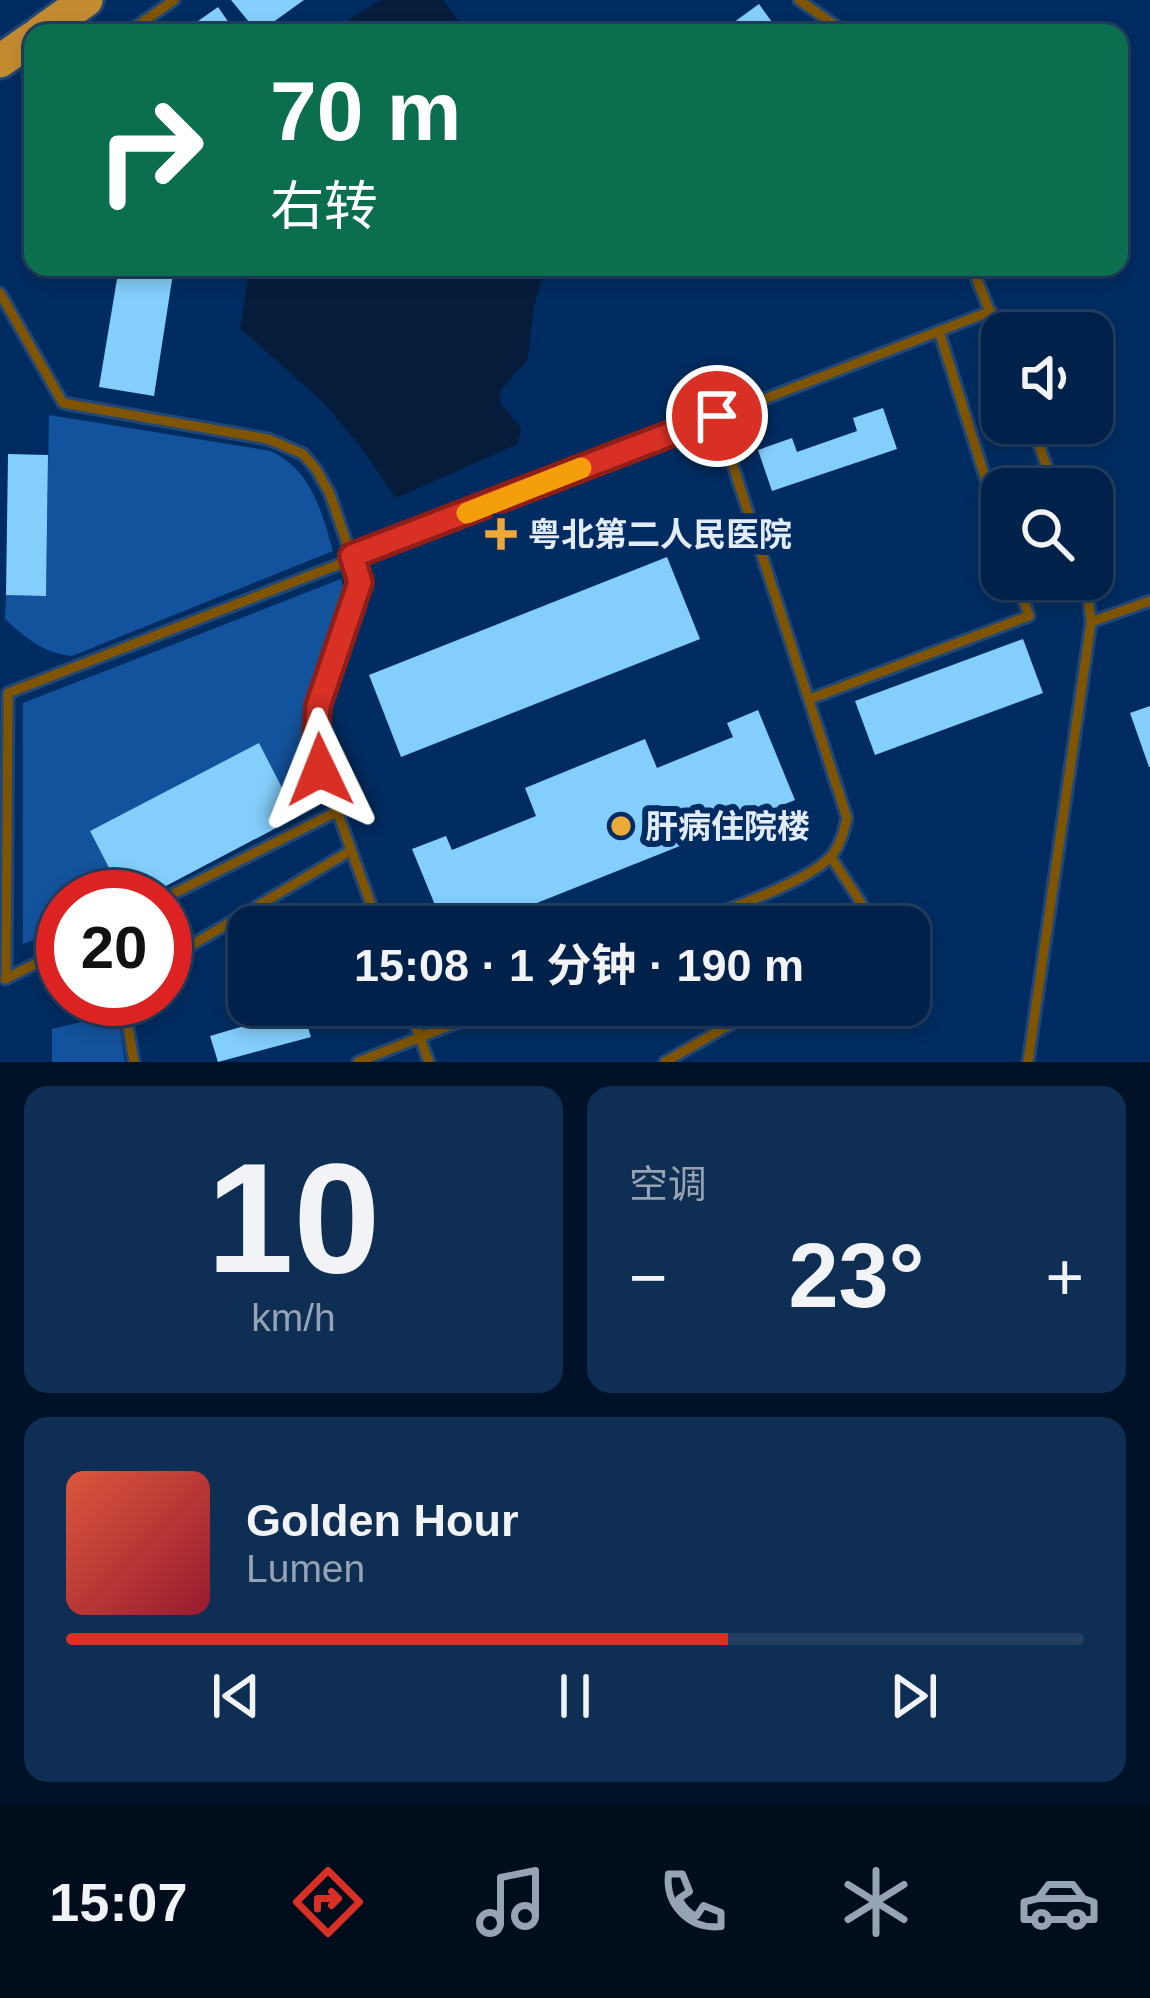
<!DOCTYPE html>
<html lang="zh">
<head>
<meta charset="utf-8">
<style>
  :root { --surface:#002149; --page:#0e2e53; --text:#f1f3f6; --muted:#95a3b4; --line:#223e61; --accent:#d93025 }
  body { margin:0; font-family:Helvetica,"Noto Sans SC",sans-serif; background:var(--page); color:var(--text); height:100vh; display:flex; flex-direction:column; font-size:45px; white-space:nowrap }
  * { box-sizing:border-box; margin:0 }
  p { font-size:39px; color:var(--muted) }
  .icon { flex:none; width:66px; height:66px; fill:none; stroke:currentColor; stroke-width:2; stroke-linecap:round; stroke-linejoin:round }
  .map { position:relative; height:1062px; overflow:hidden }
  .panel { display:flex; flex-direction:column; gap:24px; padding:24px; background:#001228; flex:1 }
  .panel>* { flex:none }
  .hud { position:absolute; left:24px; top:24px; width:1104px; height:252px; border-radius:24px; box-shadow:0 6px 18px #0003,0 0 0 3px var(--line); background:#0b6e4f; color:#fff; overflow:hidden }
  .fabs { position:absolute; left:981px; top:312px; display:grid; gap:24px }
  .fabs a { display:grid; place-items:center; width:132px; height:132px; border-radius:24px; background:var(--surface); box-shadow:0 6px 18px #0003,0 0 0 3px var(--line); font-size:60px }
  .speed { position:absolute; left:36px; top:870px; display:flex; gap:24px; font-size:60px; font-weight:700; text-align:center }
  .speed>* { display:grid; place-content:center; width:156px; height:156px; border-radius:50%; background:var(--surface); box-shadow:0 6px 18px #0003,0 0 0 3px var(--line); line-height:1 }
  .speed .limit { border:18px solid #d22; background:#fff; color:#111 }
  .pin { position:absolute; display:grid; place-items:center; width:102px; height:102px; color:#fff; margin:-51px; border:6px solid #fff; border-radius:50%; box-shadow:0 3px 12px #0007 }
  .me { position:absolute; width:132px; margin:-66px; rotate:358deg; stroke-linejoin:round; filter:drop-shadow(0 0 9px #0008) }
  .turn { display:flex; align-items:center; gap:42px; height:252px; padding:0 48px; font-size:54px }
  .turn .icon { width:156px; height:156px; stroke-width:2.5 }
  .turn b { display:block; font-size:84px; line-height:102px }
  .big { font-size:90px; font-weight:700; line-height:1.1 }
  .panel .tile { flex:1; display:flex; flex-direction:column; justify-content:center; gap:18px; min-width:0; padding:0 42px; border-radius:24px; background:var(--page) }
  .panel .dial { align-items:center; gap:0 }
  .dial b { font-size:156px; line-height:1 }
  .song { display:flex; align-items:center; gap:36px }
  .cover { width:144px; height:144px; border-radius:18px; background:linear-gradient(135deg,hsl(10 70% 55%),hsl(350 70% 35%)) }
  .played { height:12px; border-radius:6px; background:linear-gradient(90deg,var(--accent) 65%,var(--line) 65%) }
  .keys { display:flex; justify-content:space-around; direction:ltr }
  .heat { display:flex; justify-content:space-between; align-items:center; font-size:66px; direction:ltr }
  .panel .tiles { flex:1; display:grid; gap:24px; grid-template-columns:1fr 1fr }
  .tile:last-child { grid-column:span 2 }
  .trip { position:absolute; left:228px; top:906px; width:702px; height:120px; border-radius:24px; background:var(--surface); box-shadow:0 6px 18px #0003,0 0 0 3px var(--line); font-weight:700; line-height:120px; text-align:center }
  .tabs { display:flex; height:192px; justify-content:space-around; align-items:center; background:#000d1d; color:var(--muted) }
  .tabs .icon { width:84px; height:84px }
  .tabs .on { color:var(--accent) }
  .tabs b { font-size:54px; color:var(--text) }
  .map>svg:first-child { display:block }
  .green { fill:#13539d }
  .water { fill:#051d3b }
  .building { fill:#83cefb }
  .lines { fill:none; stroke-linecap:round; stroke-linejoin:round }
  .service-casing { stroke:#204776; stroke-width:15 }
  .trunk-casing { stroke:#204776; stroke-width:39 }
  .service { stroke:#7f5504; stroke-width:9 }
  .trunk { stroke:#c38b30; stroke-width:33 }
  .route-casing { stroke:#8d1f18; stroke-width:30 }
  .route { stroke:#d93025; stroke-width:21 }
  .slow { stroke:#f59e0b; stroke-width:21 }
  .poi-dot { fill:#eca93a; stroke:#002c61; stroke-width:4.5 }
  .labels { text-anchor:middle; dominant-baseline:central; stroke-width:12; stroke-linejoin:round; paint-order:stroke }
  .poi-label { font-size:33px; font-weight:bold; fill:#e2ecf9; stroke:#002c61; text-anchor:start }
</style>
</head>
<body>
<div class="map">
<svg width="1150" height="1062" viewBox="0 0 1150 1062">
  <rect width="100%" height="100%" fill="#002c61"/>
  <g class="green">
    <path d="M49 415 271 451C312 471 321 510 333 551L72 656C43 653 26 638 5 619L6 595H46Z"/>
    <polygon points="341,579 347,600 302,729 302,752 318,803 297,817 258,744 90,831 124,897 63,897 63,929 23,944 23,703"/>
    <polygon points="118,1013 125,1062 52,1062 52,1029"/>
  </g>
  <g class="water">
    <polygon points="380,0 443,0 468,33 329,33"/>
    <polygon points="250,267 545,267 533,312 528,359 500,391 501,404 521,428 518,444 396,498 360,446 323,402 240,328"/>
  </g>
  <g class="building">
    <polygon points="231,0 304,0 258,33"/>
    <polygon points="759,4 780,33 719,33"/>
    <polygon points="218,7 236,33 181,33"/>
    <polygon points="119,267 174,267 154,396 99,387"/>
    <polygon points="883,408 897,449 772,491 758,450 792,438 797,452 857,431 853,418"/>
    <polygon points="8,454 48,455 46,596 6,595"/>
    <polygon points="667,557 700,639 401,757 369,675"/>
    <polygon points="1023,639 1043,693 875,755 855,701"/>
    <polygon points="1150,706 1150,767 1149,767 1130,713"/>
    <polygon points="758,710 795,800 477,927 444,927 412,849 446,836 452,850 536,816 525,788 645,739 657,768 733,737 727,723"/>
    <polygon points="259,743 297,817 145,897 124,897 90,831"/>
    <polygon points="302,1009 311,1037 218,1062 210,1036"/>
  </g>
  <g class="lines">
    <defs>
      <g id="service">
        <polyline points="799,0 846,33"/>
        <polyline points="127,33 174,0"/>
        <polyline points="972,267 1002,342"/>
        <polyline points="0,293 63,403 268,439 303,454 316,469 330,494 360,582 318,706 315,750 379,927"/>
        <polyline points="939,331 1002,531"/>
        <polyline points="1031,423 1055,489"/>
        <polyline points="1091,622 1150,601"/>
        <polyline points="810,699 1029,616 1017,579"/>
        <polyline points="831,857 873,921 866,927"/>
        <polyline points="165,898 336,812"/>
        <path d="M683 927C719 912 811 882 833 854 841 843 844 831 847 818L717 416"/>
        <polyline points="165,961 350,851"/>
        <polyline points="5,979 63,950"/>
        <polyline points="6,979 8,693 991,311"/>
        <polyline points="130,999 127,1021 134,1062"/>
        <polyline points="408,1005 429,1062"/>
        <polyline points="358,1062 501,1005"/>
        <polyline points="665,1062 764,1005"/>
        <polyline points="1028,1062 1091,622 1086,579"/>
      </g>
      <g id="trunk">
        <polyline points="40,33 86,0"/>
        <polyline points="0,61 33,38"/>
      </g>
    </defs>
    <use href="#service" class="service-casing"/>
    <use href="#trunk" class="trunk-casing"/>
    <use href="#service" class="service"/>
    <use href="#trunk" class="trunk"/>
  </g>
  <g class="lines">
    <defs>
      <polyline id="route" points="320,770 315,750 318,706 360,582 352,556 717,416"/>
    </defs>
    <use href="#route" class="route-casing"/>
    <use href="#route" class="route"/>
    <polyline class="slow" points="467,513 581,468"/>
  </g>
  <g class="poi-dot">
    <path d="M495 516h12v12h12v12h-12v12h-12v-12h-12v-12h12z"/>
    <circle cx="621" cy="826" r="12"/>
  </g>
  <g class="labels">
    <g class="poi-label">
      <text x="528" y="534">粤北第二人民医院</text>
      <text x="645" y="826">肝病住院楼</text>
    </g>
  </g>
</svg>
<div class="fabs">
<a><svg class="icon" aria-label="sound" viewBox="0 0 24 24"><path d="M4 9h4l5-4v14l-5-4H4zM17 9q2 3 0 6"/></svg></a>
<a><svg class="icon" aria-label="search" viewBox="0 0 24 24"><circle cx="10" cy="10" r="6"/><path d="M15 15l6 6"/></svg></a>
</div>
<div class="speed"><div class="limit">20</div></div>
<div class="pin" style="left:717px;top:416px;background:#d93025"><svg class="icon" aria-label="arrive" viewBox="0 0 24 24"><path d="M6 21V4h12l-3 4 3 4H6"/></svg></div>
<svg class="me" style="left:320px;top:770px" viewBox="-20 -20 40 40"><path d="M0-17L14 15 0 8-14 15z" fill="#d93025" stroke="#fff" stroke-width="4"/></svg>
<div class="trip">15:08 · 1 分钟 · 190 m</div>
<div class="hud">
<div class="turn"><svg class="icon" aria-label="right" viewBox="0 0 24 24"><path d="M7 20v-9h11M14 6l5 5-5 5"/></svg><div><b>70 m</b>右转</div></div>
</div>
</div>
<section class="panel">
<div class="tiles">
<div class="tile dial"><b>10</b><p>km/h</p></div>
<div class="tile"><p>空调</p>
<div class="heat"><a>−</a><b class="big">23°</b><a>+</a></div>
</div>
<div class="tile">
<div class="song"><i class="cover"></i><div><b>Golden Hour</b><p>Lumen</p></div></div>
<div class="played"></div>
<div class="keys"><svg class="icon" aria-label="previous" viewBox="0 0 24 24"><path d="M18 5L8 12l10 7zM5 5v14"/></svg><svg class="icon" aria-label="pause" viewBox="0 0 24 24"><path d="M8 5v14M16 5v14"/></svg><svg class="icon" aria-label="next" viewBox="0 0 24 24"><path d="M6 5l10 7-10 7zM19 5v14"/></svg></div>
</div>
</div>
</section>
<nav class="tabs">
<b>15:07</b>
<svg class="icon on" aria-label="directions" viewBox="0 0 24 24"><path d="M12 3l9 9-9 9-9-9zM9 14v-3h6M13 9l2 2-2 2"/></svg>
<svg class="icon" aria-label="music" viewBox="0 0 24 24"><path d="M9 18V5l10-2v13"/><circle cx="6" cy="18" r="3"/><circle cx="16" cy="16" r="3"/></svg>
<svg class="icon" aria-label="phone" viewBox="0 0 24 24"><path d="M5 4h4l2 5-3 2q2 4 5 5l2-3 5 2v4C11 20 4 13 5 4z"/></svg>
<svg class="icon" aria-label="climate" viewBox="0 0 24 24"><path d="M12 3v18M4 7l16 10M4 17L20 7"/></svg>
<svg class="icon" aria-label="car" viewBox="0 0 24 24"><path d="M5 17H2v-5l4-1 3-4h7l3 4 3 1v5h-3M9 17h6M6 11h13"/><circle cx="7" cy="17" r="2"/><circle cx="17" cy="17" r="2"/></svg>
</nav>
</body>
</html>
